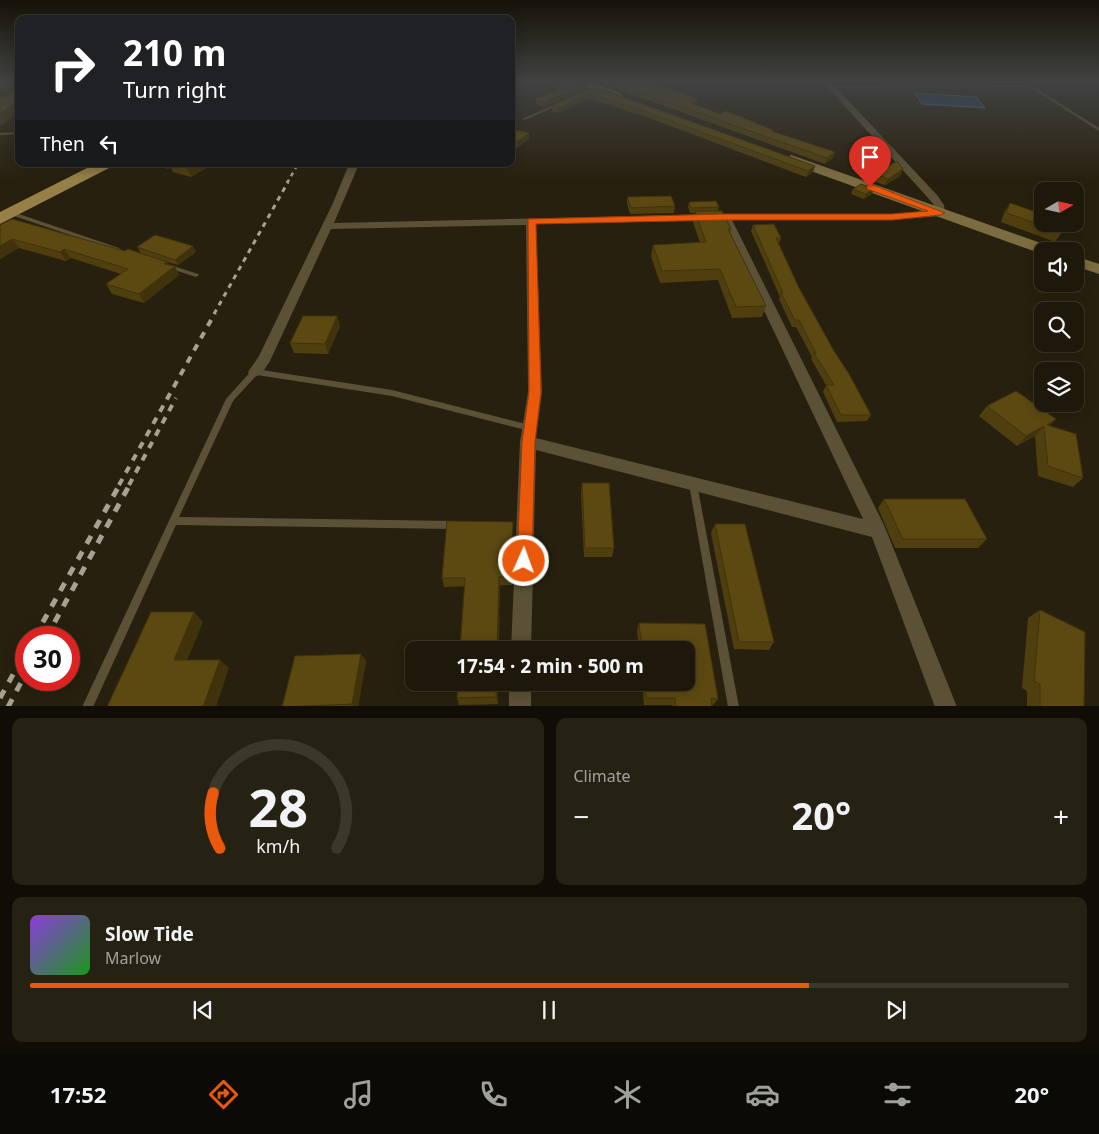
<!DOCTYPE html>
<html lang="en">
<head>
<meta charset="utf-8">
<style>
  :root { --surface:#1d180a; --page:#252113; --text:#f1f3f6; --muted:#a0a09c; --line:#3b372b; --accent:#ea580c }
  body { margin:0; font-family:"Noto Sans",sans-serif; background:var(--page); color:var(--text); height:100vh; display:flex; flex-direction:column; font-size:19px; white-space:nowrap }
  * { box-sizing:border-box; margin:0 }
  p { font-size:16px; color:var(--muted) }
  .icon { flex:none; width:28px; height:28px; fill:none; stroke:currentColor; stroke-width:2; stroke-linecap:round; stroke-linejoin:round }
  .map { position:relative; height:706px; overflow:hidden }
  .details { display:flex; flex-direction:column; gap:12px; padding:12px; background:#100d06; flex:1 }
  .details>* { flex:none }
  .guide { position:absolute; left:15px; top:15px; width:500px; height:152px; border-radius:10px; box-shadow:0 2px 12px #0003,0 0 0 1px var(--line); background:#202124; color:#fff; overflow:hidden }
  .needle { width:32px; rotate:81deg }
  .tools { position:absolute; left:1034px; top:182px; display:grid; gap:10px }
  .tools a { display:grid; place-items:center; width:50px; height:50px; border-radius:10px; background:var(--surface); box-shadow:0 2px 12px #0003,0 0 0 1px var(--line); font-size:25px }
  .speed { position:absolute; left:15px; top:626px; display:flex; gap:10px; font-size:25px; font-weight:700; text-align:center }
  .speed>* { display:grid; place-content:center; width:65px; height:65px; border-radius:50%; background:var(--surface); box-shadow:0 2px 12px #0003,0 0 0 1px var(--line); line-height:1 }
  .speed .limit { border:8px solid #d22; background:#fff; color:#111 }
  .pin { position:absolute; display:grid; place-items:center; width:42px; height:42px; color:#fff; margin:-51px -21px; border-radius:50% 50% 50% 0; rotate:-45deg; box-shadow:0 0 5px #0007 }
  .pin .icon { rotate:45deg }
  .me { position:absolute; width:55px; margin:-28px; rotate:2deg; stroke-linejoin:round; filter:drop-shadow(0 0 4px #0008) }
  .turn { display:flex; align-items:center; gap:18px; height:105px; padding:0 25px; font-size:22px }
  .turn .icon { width:65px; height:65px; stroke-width:2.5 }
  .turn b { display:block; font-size:35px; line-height:42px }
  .then { display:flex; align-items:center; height:48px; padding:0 25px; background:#0003; gap:10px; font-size:19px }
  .big { font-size:38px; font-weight:700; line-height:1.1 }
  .details .widget { flex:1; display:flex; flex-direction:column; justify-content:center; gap:8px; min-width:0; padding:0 18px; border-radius:10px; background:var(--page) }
  .details .dial { align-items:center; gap:0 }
  .dial svg { height:130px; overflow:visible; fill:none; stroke:var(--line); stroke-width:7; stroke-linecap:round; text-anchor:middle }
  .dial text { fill:var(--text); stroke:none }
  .song { display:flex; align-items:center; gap:15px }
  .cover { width:60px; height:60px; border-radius:8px; background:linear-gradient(135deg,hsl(270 70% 55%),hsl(120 70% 35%)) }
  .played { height:5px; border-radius:2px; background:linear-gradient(90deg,var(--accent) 75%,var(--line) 75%) }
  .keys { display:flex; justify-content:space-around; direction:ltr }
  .heat { display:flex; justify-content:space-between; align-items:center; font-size:28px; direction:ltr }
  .details .tiles { flex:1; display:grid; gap:12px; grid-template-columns:1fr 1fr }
  .widget:last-child { grid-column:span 2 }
  .trip { position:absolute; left:405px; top:641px; width:290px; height:50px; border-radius:10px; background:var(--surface); box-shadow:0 2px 12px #0003,0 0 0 1px var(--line); font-weight:700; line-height:50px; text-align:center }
  .dock { display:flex; height:80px; justify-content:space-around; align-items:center; background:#0c0a04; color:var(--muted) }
  .dock .icon { width:35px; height:35px }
  .dock .current { color:var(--accent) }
  .dock b { font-size:22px; color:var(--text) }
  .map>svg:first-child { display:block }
  .water { fill:#214678; stroke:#617a99 }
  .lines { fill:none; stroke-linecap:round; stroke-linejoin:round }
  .lane { fill:#5b5136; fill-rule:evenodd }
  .street { fill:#5b5136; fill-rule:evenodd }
  .secondary { fill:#7c6c41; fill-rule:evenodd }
  .primary { fill:#968048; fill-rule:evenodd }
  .rail-far3 { stroke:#a7a194; stroke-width:2.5; stroke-dasharray:4 4; stroke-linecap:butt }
  .rail-far2 { stroke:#a7a194; stroke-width:3; stroke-dasharray:5 5; stroke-linecap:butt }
  .rail-far1 { stroke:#a7a194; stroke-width:4; stroke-dasharray:7 7; stroke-linecap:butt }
  .rail { stroke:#a7a194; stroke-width:5; stroke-dasharray:9 9; stroke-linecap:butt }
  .wall { fill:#4f3f0f }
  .shaded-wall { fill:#40330c }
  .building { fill:#5c4911; stroke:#40330c }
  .route { fill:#ea580c; stroke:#983908 }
</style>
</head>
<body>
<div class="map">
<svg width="1099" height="707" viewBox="0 0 1099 707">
  <rect width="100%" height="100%" fill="#27200e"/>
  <polygon class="water" points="915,93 976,97 985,108 922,104"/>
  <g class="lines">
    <g class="lane">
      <polygon points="610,82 615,82 600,89 597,88"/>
      <polygon points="1028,83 1099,128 1099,131 1030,87 831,88 829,87 831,86 1027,85 1026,84"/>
      <polygon points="19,84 19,86 0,87 0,85"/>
      <polygon points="558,103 561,104 525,120 522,119"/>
      <polygon points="19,132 19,134 0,135 0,133"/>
      <polygon points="10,211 119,248 120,249 119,250 115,250 8,214 7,213"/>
      <polygon points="167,264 198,274 199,275 196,277 165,267 164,266"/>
      <polygon points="255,369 392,390 530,425 533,426 534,428 533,430 530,431 392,396 257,375 233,401 179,517 455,521 458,522 459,525 458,528 455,529 176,525 93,707 82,707 226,399 252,370"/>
      <polygon points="693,480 696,481 697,484 739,707 728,707 689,484 690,481"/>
    </g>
    <g class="street">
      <path d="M823 82H831L937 195 944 205 945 213 940 216 893 220H732L884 525 957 707H935L872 537 536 450 531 650H511L520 442 528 392 526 225 331 229 270 361C264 369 261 379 250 376L248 372 259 356 333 203 349 164H359L334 223 725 214H893L934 210V205L929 199ZM721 220 863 519 536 438 542 392 536 224Z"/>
      <rect x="509" y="682" width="22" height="25"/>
    </g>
    <g class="secondary">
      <polygon points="576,82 591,82 621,93 622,95 621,97 613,97 577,84"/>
      <polygon points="791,155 1055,248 1057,251 1042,251 1042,254 786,162 785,159"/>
      <polygon points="1075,256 1099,264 1099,274 1075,266"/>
    </g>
    <polygon class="primary" points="95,164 113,164 111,167 0,224 0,212"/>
    <polyline class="rail-far3" points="287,183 298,164"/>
    <polyline class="rail-far2" points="214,314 288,182"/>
    <g class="rail-far1">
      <polyline points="119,485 215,313"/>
      <polyline points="129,485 176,398"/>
    </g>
    <g class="rail">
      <polyline points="34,638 120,484"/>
      <polyline points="46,638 130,484"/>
      <polyline points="0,698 26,651"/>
      <polyline points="8,707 26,673"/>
    </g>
  </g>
  <g class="wall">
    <polygon points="549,82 580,82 586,89 544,107 536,104 536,99 559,89 553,87 553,83"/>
    <polygon points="609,82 660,82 656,84 698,99 697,104 696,105 720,114 773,130 772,132 833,158 825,164 609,86"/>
    <polygon points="595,87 815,166 813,172 806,177 644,116 589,99 558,113 552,111 552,105"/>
    <polygon points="511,129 529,139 517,148 511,147"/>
    <polygon points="146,164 213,164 191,177 173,172 169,165 169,169"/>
    <polygon points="903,169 900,176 885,185 872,181 875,174"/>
    <polygon points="853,189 872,194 864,199 851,194"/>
    <polygon points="627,197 675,206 674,213 630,214 627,204"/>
    <polygon points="689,202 719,207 718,211 731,229 730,233 766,306 762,317 732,318 718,280 660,283 651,256 653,245 700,243 693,222 695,213 690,213 688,207"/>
    <polygon points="1010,203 1062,232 1055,242 1001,222 1004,213"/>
    <polygon points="0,225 125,251 141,253 137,247 193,246 196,252 178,265 167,262 169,265 179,275 144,303 112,294 106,284 121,274 71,258 66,261 19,248 0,259"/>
    <polygon points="753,225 781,238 779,244 799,288 834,351 871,415 867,421 837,422 823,392 826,385 811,359 812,357 796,327 792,327 779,299 780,297 751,231"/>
    <polygon points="337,316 340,326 328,354 294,353 290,343"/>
    <polygon points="987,406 1050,426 1083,478 1073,487 1038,476 1035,436 1017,446 979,416"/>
    <polygon points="582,483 614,548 612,557 584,557 581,493"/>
    <polygon points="884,499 987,539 978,548 895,548 878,508"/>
    <polygon points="513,522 513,531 512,585 444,587 442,578"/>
    <polygon points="715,524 774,642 769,650 734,649 711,533"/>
    <polygon points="1040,610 1084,707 1027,707 1027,691 1022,688 1028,618"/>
    <polygon points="639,623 705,624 718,699 713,705 712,705 712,707 672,707 672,705 644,705 642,682 686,682 686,650 639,650 637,631"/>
    <polygon points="361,654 366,661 358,707 282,707"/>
    <polygon points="498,682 498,704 459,705 457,698"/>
  </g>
  <g class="shaded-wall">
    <polygon points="652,82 660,82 651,87"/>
    <polygon points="586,84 586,89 544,107 544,102"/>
    <polygon points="590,94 589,99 558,113 558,108"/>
    <polygon points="698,99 697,104 690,109 691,103"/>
    <polygon points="19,101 19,113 0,126 0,113"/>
    <polygon points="529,133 529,139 517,148 517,142"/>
    <polygon points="835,152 833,158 825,164 827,158"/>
    <polygon points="166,164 169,164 169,169"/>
    <polygon points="195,164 213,164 191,177 187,168"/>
    <polygon points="815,166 813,172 806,177 808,171"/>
    <polygon points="903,169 900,176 885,185 888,179"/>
    <polygon points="874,189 872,194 864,199 866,194"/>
    <polygon points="12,239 19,248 0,259 0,246"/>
    <polygon points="193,246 196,252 178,265 175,260"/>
    <polygon points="64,249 71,258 66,261 60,252"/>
    <polygon points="167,262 171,269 175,266 179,275 144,303 139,294 164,264"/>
    <polygon points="337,316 340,326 328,354 325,344"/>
    <polygon points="1056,419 1047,429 1047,425"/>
    <polygon points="1044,426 1035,436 1017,446 1026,436"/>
    <polygon points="513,522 513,531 512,585 511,576"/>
    <polygon points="499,577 500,585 499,650 497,650"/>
    <polygon points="194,612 203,622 184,668 174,660"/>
    <polygon points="361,654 366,661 358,707 354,707 352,704"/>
    <polygon points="220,660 229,668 216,707 203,707"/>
    <polygon points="497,682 498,682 498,704 496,697"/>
  </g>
  <g class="building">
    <polygon points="553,82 580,82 586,84 544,102 536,99 565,86"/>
    <polygon points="611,82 652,82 698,99 691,103 720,114 726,111 773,130 771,131 835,152 827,158"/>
    <polygon points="19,87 19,101 0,113 0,97 5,97"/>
    <polygon points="595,87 815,166 808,171 644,111 590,94 558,108 552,105"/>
    <polygon points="511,129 529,133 517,142 511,141"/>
    <polygon points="897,161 903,169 888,179 875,174"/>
    <polygon points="170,164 195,164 187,168"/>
    <polygon points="861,184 874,189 866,194 853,189"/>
    <polygon points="671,196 675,206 631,208 627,197"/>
    <polygon points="716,201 719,207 691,208 689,202"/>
    <polygon points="1010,203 1042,214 1042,224 1067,224 1062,232 1006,213"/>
    <polygon points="695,211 722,211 731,229 728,229 766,306 736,307 720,269 662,271 653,245 706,242"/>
    <polygon points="12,219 125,251 128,249 167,262 164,264 175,266 139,294 106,284 128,269 64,249 60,252 12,239 0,246 0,225"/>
    <polygon points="774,224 781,238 776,238 799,288 834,351 849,374 871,415 841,415 826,385 834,385 814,353 816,353 799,320 795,320 781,293 783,293 753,225"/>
    <polygon points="155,235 193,246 175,260 137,247"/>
    <polygon points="303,316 337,316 325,344 290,343"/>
    <polygon points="1016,391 1056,419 1047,425 1076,434 1083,478 1048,466 1044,426 1026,436 987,406"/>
    <polygon points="582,483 609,483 614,548 585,548"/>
    <polygon points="884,499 965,499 987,539 903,539"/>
    <polygon points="447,521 513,522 511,576 499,577 497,650 460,650 465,578 442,578"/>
    <polygon points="715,524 745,524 774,642 739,642"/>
    <polygon points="1040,610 1085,632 1084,707 1082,706 1082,707 1040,707 1040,684 1034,681"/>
    <polygon points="151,612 194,612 174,660 220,660 203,707 107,707"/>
    <polygon points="639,623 705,624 718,699 711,698 712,707 676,707 675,698 646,698 645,682 686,682 686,650 642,650"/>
    <polygon points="361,654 352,704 282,707 295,656"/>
    <polygon points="458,682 497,682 496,697 457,698"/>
  </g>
  <linearGradient id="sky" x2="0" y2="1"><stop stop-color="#151208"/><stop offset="0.45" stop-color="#414241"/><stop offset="1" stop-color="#414241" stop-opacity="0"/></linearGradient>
  <rect width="1099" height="181" fill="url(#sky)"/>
  <polygon class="route" points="867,185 873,185 945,213 940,215 892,220 725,220 536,224 541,392 535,442 532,561 530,566 524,568 519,566 517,561 522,442 529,392 528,219 725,214 892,214 928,211 867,189"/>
</svg>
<div class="tools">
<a><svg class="needle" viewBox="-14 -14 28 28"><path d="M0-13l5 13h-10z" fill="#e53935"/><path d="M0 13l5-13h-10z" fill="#a0a09c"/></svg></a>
<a><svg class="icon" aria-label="sound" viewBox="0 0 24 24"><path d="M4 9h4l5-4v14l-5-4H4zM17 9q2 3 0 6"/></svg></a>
<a><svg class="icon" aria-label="search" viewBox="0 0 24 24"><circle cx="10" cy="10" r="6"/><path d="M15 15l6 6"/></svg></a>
<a><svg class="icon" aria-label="layers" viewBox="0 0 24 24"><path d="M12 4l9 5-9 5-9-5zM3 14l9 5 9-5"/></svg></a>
</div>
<div class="speed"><div class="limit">30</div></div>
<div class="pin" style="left:870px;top:187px;background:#d93025"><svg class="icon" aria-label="arrive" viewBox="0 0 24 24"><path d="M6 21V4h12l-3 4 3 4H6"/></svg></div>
<svg class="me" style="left:524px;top:561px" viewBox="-20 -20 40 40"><circle r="17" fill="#ea580c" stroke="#fff" stroke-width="3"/><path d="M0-11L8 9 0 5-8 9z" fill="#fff"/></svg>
<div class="trip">17:54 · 2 min · 500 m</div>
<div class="guide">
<div class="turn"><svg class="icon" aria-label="right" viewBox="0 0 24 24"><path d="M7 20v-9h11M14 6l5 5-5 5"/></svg><div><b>210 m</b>Turn right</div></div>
<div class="then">Then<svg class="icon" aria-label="left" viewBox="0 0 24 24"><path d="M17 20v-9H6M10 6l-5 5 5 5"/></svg></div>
</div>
</div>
<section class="details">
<div class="tiles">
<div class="widget dial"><svg viewBox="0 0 100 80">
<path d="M14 69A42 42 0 1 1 86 69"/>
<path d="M14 69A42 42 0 0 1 10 35" stroke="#ea580c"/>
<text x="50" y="56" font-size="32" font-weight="700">28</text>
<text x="50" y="72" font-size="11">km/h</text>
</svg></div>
<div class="widget"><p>Climate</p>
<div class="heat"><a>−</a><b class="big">20°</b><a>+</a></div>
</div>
<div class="widget">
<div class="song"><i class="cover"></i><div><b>Slow Tide</b><p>Marlow</p></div></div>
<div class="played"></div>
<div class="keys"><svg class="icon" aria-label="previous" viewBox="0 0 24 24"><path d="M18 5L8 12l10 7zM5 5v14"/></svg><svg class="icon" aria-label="pause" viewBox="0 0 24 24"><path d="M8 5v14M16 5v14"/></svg><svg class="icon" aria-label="next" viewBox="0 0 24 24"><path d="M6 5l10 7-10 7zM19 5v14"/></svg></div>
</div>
</div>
</section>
<nav class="dock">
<b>17:52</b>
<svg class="icon current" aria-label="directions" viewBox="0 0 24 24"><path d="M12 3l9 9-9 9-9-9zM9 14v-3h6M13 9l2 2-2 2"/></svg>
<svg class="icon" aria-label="music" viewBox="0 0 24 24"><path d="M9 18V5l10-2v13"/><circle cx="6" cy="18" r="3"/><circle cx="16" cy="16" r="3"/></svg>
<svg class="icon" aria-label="phone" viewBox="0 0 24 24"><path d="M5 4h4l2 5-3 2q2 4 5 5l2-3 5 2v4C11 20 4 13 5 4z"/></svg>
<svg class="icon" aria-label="climate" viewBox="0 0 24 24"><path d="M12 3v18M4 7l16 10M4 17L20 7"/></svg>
<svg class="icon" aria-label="car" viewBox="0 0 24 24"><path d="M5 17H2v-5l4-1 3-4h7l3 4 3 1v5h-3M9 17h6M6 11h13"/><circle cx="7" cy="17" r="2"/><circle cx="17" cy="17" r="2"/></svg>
<svg class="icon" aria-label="filters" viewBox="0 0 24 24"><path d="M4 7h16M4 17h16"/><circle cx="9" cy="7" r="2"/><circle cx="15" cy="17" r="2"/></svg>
<b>20°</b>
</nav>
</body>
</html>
